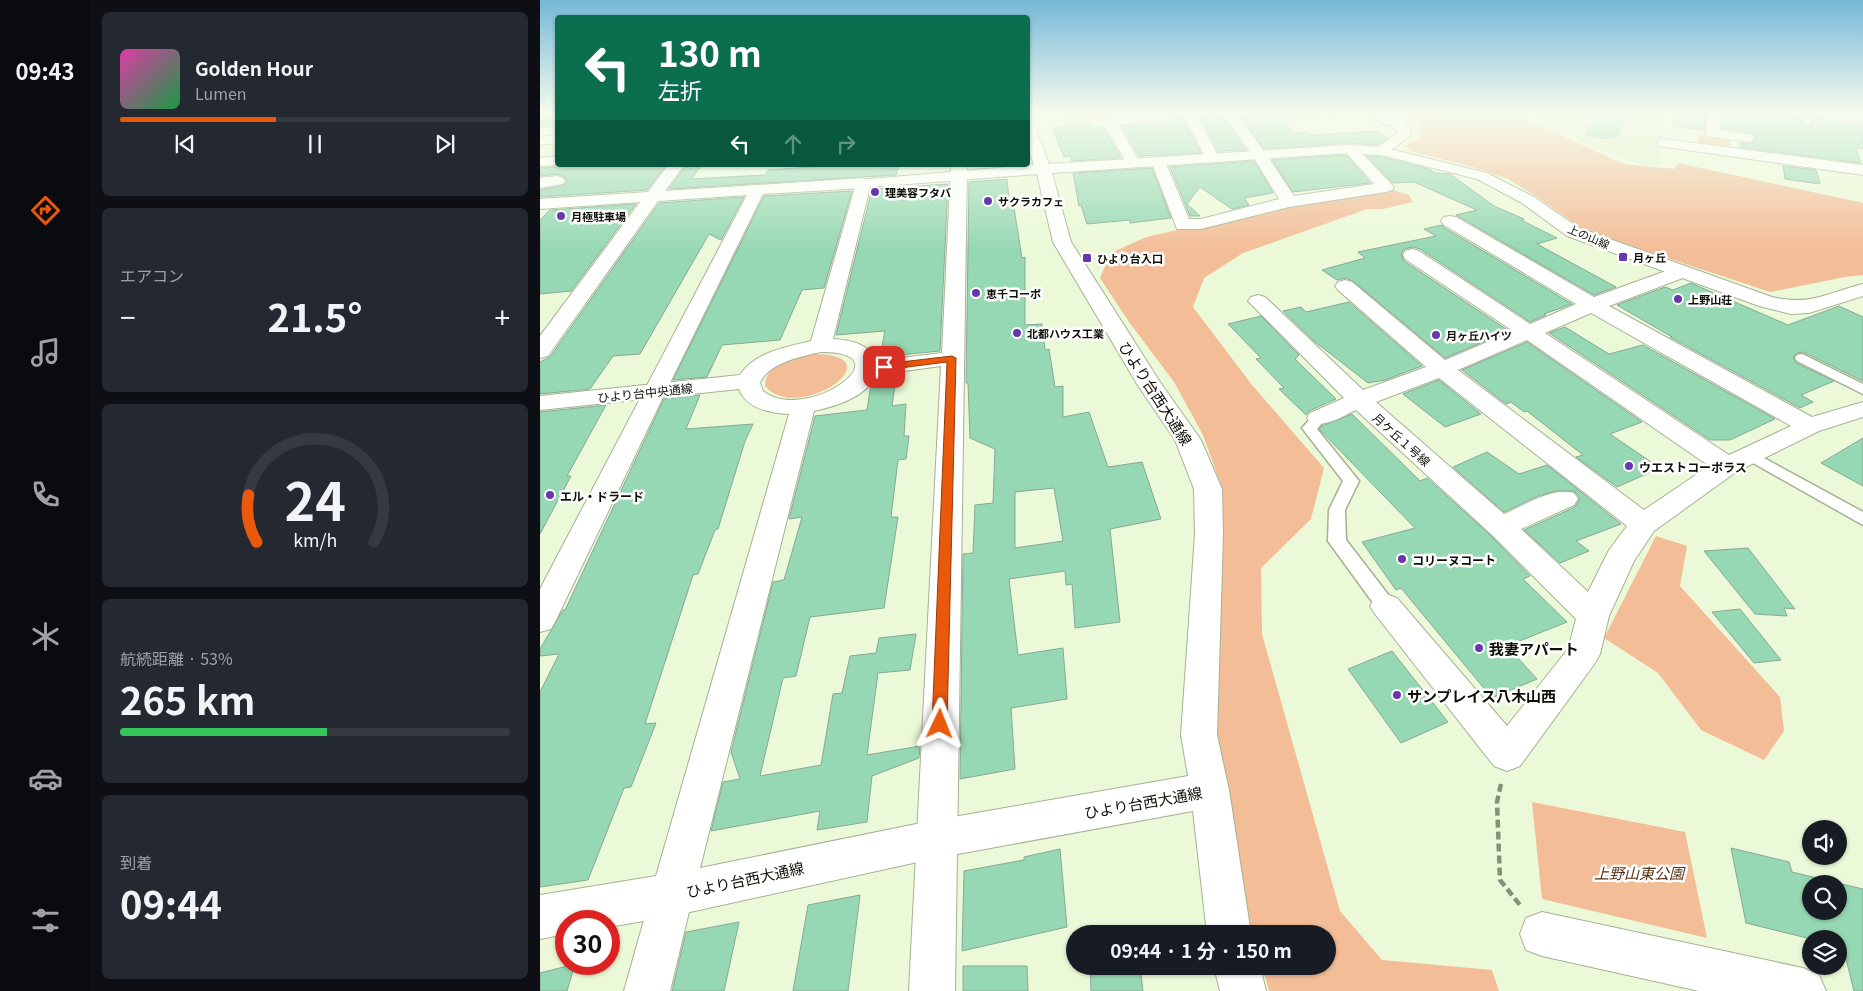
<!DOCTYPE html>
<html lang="ja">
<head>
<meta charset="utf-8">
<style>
  :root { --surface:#171b24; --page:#242831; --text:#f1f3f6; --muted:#9ea1a6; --line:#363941; --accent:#ea580c }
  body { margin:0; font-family:Georgia,"Noto Sans JP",serif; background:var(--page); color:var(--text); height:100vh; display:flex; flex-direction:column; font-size:19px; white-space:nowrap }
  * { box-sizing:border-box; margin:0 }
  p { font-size:16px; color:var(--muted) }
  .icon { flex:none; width:28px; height:28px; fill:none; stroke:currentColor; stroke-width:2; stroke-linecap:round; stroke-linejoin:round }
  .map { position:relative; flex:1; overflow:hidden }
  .details { display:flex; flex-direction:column; gap:12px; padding:12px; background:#0d0f14; width:450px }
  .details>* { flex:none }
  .banner { position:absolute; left:15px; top:15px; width:475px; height:152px; border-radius:5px; box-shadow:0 1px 4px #0004; background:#0b6e4f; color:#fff; overflow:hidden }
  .controls { position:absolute; left:1262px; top:820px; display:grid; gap:10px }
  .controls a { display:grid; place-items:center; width:45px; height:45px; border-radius:50%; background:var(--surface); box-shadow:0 1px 4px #0004; font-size:25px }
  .speed { position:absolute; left:15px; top:910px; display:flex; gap:10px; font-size:25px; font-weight:700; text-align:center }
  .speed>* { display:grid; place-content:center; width:65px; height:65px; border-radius:50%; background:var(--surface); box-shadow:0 1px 4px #0004; line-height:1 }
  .speed .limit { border:8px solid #d22; background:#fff; color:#111 }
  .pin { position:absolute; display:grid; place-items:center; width:42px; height:42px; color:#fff; margin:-21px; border-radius:10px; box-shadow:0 2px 8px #0006 }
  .me { position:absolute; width:55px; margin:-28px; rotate:2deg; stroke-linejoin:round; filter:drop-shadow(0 0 4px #0008) }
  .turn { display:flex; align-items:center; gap:18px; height:105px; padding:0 20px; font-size:22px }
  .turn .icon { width:65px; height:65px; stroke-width:2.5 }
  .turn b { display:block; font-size:35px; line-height:42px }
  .lanes { display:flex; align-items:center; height:48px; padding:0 20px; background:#0003; justify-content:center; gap:25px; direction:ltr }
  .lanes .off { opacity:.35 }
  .big { font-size:38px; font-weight:700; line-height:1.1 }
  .details .card { flex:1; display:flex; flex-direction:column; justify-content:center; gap:8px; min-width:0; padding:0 18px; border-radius:8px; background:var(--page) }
  .details .dial { align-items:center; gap:0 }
  .dial svg { height:130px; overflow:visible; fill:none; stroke:var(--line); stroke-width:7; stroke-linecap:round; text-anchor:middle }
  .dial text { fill:var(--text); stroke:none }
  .song { display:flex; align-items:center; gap:15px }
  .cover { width:60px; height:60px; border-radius:8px; background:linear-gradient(135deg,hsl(320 70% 55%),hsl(140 70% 35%)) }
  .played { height:5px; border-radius:2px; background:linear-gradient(90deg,var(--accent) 40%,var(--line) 40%) }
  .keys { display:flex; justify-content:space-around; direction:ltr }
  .heat { display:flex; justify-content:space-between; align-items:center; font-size:28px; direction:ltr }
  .charge { height:8px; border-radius:4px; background:linear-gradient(90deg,#34c759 53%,var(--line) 0) }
  .trip { position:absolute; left:526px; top:925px; width:270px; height:50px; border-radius:25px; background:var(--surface); box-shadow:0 1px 4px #0004; font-weight:700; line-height:50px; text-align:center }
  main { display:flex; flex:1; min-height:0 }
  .dock { display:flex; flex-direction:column; width:90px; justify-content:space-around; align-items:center; background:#090b0e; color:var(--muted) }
  .dock .icon { width:35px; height:35px }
  .dock .active { color:var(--accent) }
  .dock b { font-size:22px; color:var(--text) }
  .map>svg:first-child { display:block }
  .built { fill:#dfefc8 }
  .green { fill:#f3bd97 }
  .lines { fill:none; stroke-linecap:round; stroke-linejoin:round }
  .river { fill:#68bebd; fill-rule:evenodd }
  .building { fill:#96d8b3; stroke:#87a895; fill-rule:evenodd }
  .lane-casing { stroke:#a5b293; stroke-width:3 }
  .street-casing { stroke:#a5b293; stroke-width:2 }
  .secondary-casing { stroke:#a5b293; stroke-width:2 }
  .path { stroke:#868f78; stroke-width:4.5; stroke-dasharray:8 4; stroke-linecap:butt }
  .lane { fill:#fff; fill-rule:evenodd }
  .street { fill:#fff; fill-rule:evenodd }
  .secondary { fill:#fff; fill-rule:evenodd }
  .route { fill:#ea580c; stroke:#983908 }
  .poi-dot { fill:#6737ae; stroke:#fff; stroke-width:2 }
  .labels { text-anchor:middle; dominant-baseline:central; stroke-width:5; stroke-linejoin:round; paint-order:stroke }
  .far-poi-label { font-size:11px; font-weight:bold; fill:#0c1006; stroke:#fff; text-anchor:start }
  .far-street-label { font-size:11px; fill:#0c1006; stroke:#fff }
  .street-label { font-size:12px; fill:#0c1006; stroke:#fff }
  .poi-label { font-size:12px; font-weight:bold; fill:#0c1006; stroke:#fff; text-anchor:start }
  .near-street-label { font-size:15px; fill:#0c1006; stroke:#fff }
  .near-poi-label { font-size:15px; font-weight:bold; fill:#0c1006; stroke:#fff; text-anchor:start }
  .near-park-label { font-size:15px; font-style:italic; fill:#563114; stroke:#fff }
</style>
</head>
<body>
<main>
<nav class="dock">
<b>09:43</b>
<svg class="icon active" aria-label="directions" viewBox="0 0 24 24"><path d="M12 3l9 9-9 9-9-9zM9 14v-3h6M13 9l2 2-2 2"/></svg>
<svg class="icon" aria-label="music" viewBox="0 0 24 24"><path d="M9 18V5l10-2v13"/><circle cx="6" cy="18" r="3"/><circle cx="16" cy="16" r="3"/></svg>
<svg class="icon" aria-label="phone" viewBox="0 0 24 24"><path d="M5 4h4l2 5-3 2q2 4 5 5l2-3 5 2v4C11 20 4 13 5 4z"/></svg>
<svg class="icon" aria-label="climate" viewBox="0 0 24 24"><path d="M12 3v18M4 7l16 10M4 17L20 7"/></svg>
<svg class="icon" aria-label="car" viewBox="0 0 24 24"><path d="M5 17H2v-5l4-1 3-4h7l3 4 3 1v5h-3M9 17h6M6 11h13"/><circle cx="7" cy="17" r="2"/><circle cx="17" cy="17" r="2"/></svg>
<svg class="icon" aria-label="filters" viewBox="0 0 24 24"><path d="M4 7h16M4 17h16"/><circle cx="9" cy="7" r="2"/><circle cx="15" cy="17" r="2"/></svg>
</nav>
<section class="details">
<div class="card">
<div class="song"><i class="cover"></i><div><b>Golden Hour</b><p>Lumen</p></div></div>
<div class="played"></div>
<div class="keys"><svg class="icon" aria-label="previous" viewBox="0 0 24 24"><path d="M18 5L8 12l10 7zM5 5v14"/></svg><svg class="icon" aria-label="pause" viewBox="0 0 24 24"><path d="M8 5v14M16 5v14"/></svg><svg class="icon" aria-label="next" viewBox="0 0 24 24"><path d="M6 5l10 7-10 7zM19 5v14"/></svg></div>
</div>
<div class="card"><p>エアコン</p>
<div class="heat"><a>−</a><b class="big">21.5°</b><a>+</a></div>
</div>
<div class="card dial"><svg viewBox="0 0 100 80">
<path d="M14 69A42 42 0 1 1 86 69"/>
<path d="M14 69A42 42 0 0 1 9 40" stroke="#ea580c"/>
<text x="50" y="56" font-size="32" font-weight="700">24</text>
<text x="50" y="72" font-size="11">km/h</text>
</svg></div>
<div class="card"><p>航続距離 · 53%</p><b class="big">265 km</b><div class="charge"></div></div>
<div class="card"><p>到着</p><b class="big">09:44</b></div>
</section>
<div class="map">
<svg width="1323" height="991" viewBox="0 0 1323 991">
  <rect width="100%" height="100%" fill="#ecf9d8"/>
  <polygon class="built" points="987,112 1124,112 1123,141 1116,142 1115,147 1122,149 1120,164 1107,165 1083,159 1009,128"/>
  <g class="green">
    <polygon points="540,112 623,112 558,121 521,124 521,116"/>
    <polygon points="860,112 973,112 976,115 1084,164 1134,169 1138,163 1323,203 1323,275 1305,277 1230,292 1046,231 991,193 968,179 933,167 874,152 865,146 879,138 882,125"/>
    <polygon points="1159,134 1190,139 1190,148 1158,144"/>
    <polygon points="850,189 869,195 873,202 843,209 827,209 703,253 664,278 653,307 712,385 784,468 771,519 721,568 722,634 800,911 842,960 952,970 959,991 729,991 722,966 788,966 788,934 713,934 706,910 676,734 682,488 663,435 634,382 589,322 560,278 571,253 606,237 642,229 752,206"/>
    <path d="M274 354C359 355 257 425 225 386 225 363 256 357 274 354Z"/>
    <polygon points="1116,536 1147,546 1140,586 1240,697 1244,731 1224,760 1161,730 1118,673 1064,638"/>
    <polygon points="992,802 1145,832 1167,938 1002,899"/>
  </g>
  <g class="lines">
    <polygon class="river" points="18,112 18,126 0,128 0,114"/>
  </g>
  <g class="building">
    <polygon points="672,112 679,112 706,150 678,151 657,113"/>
    <polygon points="697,112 735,112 753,133 769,132 771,135 839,131 848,138 837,145 810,143 724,149"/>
    <polygon points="1059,112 1089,112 1076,137 1070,136 1068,139 1046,135"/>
    <polygon points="1133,112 1166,112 1164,130 1133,126"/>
    <polygon points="1184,112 1229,115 1230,113 1262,117 1261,124 1269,127 1272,125 1273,119 1323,125 1323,149 1316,148 1321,163 1200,147 1200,143 1212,143 1216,137 1212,133 1181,128"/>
    <polygon points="643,119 661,153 599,156 581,126"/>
    <polygon points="549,123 552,128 563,127 581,158 531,161 531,156 524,157 512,128"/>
    <polygon points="806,155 830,183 753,192 732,160"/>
    <polygon points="827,156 841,157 889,169 895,173 910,174 954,206 984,219 981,220 1017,238 997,244 1076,287 1054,295 916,215 937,210 874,182 853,183"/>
    <polygon points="714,161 733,193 704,198 709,205 692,209 660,187 647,204 660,216 650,216 630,167"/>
    <polygon points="20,165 126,165 107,190 0,197 0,190 23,186 27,182 25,177 18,174 0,176 0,168 18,167"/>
    <polygon points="146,165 162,165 151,179 225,175 228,170 285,166 359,165 356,175 129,189"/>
    <polygon points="1243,166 1276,170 1280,184 1245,179"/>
    <polygon points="612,168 631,218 590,223 590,220 547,224 541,205 539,206 533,173"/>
    <path d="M467 179 470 208H474L482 258 485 257V325L502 324 505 350 509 349 515 387 523 386V417L549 412 568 467 602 462 621 519 570 529 580 622 535 628 532 584 526 585 525 571 469 579 478 655 523 648 527 699 471 708 475 769 420 779 423 554 433 553 435 505 453 503 455 449 430 438 428 383H426L429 182ZM514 488 523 541 475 548V492Z"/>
    <polygon points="408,184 400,351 340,357 345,331 296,335 332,189"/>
    <polygon points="312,191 284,288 262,290 240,340 182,345 167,377 133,380 224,196"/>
    <polygon points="204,197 181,240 169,234 100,354 73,356 50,389 0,394 0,362 10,357 119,203"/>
    <polygon points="96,204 31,291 0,294 0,220 10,210"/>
    <polygon points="902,225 903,227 1032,304 1004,314 1006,315 990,322 880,249 873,247 864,249 861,254 864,261 969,331 905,358 813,281 806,278 797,280 782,270 825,258 818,252 896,236 884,229"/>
    <polygon points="1151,283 1248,325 1299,306 1323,317 1323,381 1263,352 1257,353 1253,357 1256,363 1294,381 1261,395 1273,402 1260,408 1130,337 1132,337 1077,305 1125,287 1133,290"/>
    <polygon points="809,302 882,366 845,380 828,383 774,341 743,311 761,307 766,312"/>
    <polygon points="721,316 759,355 755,359 796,399 769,411 766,415 739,389 744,388 716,359 721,358 688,324"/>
    <polygon points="1025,327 1069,354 1103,345 1235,419 1190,440 1170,440 1009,333"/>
    <polygon points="987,342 1102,422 1070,434 1120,468 1077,487 1036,457 1043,455 987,411 984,412 971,402 966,404 922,370"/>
    <polygon points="356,378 352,406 366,404 364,436 369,436 366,459 358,460 351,517 358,517 344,608 270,617 256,676 243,678 220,776 281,765 293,694 302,693 310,656 336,653 339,638 376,634 370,670 338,673 327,755 380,746 379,758 332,776 327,822 277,830 280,811 171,831 183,782 200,779 191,752 233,582 244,580 262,517 249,519 275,416 327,410 331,385 335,381"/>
    <polygon points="899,380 941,414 905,427 863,394"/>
    <polygon points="160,395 146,429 213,424 205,441 178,529 175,530 158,574 153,575 105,724 116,723 91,787 84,788 48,880 0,887 0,692 19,654 0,656 0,649 23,610 25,610 124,399"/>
    <polygon points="66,405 27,476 31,476 0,534 0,412"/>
    <polygon points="812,414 880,481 887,478 950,535 990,576 983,579 1027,622 967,646 997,679 952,698 861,588 856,590 822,542 875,528 779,429 782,426"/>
    <polygon points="1323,438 1323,486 1281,463"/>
    <polygon points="947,452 979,474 1007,465 1081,524 1036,541 1049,551 1020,563 984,530 1035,507 1040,498 1034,491 1016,491 998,496 964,512 913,467"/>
    <polygon points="1208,548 1255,609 1244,608 1247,616 1215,614 1164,551"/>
    <polygon points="1200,609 1241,660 1214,663 1172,612"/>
    <polygon points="852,651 908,722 861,743 808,669"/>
    <path d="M1191 848 1249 862 1252 872 1323 889V991H1314L1303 947 1299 946V939H1271L1206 923ZM1271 884H1299V911H1271Z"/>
    <polygon points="520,849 527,927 422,951 424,871 484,860 484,857"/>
    <polygon points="320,895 308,991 253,991 268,905"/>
    <polygon points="199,922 184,991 132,991 146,932"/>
    <polygon points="35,964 27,991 0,991 0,973"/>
    <polygon points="423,966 487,966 488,991 423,991"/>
    <polygon points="550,966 600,966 603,991 551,991"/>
  </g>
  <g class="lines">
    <defs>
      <g id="lane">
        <polygon points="768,112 800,112 796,114 748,118 744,116 748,114"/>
        <polygon points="821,112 831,112 864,125 860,127 842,123"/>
        <polygon points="1264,112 1272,112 1270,125 1263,123"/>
        <polygon points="1262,354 1323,384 1323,394 1257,361 1255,358 1257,355"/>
        <polygon points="779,414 784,415 786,418 777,429 819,481 805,510 806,540 853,601 855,606 853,611 846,613 839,611 788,541 789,510 803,481 762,428 774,415"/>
        <polygon points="1211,451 1323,512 1323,525 1206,459 1203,456 1206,453"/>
      </g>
      <g id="street">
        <polygon points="616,112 654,112 679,157 677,160 667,160 643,116 578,125 600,162 598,165 588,165 562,122 569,118"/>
        <polygon points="681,112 695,112 724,151 754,196 834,184 803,149 805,146 815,146 854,187 852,190 846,192 749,207 661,229 637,229 611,161 613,158 623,158 625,161 649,219 661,219 739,199 712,155"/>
        <path d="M835 112C854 112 864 116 872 134L846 154H836L834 151 836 148 858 133 854 127Z"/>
        <polygon points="1168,112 1182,112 1179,130 1212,135 1214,138 1212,141 1207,142 1167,136 1165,133"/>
        <polygon points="1258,112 1298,112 1323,115 1323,123 1265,116"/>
        <polygon points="18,135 18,143 0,145 0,137"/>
        <polygon points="1124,139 1323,165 1323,175 1119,146 1117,143 1119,140"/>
        <polygon points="18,156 18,165 0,166 0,158"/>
        <polygon points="128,165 144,165 125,191 323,178 329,180 331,183 329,186 323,188 223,194 126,391 16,620 11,629 0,632 0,589 207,195 118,201 8,356 0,358 0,336 100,202 0,209 0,199 108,192"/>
        <polygon points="411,165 427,165 415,991 369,991 401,366 328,376 320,374 317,369 320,364 328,362 402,353"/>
        <polygon points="17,176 23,178 25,181 23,184 0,188 0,178"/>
        <path d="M910 216 916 217 1054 297 1134 268 1141 266 1148 268 1151 272 1148 276 1069 306 1272 417 1323 402V417L1279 431 1196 472 1114 531 1094 561 1069 616 1060 654 1055 663 980 766 967 771 954 766 835 614 830 606 835 598 846 594 857 598 967 726 1028 649 1036 619 951 534 816 410C801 417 787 427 770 423L767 418 770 413 804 398 708 301 711 297 718 295 725 297 823 390 886 367 798 290 795 286 798 282 805 280 812 282 905 360 973 331 865 259 863 255 865 251 872 249 879 251 990 324 1036 304 904 225 901 221 904 217ZM1051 313 1251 426 1189 455 1005 333ZM987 340 1169 466 1104 510 918 370ZM899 378 1087 526 1069 550 1048 592 981 529 1034 505 1038 499 1034 493C1012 487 985 505 964 514L836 402Z"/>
        <polygon points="132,874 147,880 153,895 130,991 84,991 111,895 117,880"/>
        <polygon points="1002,912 1263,968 1279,975 1286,991 1159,991 1002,956 986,950 980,934 986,918"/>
      </g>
      <g id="secondary">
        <path d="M488 123 495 127 509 164 810 145 841 147 947 173 994 197 1039 228 1232 297C1270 306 1287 293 1323 284V296L1269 313 1251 314 1219 306 1027 236 982 203 937 179 841 155 810 153 512 173 531 242 620 382 661 440 682 489 683 534 677 735 689 790 711 934H667L653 811 396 858 132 916 69 927V921H26V934L0 939V895L116 876 249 414C230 413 206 409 199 389L0 410V396L200 375C214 352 247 347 271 341L317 180 494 165 488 146ZM497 174 513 242 597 384 635 440 654 489 655 534 641 735 648 776 396 820 160 868 274 411C298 406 341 393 337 361 328 344 312 340 293 339L330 187ZM281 352C369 352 265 425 223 391L220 383C228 363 262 356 281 352Z"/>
        <polygon points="674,966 720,966 726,991 680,991"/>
      </g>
    </defs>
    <use href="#lane" class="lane-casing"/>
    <use href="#street" class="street-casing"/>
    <use href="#secondary" class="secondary-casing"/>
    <polyline class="path" points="961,784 957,802 960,880 980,905"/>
    <use href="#lane" class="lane"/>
    <use href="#street" class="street"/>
    <use href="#secondary" class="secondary"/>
  </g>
  <linearGradient id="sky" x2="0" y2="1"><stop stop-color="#75b8d7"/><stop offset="0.45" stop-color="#f6fced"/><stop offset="1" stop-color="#f6fced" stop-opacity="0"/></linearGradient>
  <rect width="1323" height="251" fill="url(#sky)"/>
  <polygon class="route" points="412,356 416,358 407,724 405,728 400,730 394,728 392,724 407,362 344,370 340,367 344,364"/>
  <g class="poi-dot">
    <circle cx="335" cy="192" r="5"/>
    <circle cx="448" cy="201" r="5"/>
    <circle cx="21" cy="216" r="5"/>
    <rect x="1078" y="252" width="10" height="10" rx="2.5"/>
    <rect x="542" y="253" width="10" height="10" rx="2.5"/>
    <circle cx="436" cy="293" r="5"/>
    <circle cx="1138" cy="299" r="5"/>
    <circle cx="477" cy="333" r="5"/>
    <circle cx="896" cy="335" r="5"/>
    <circle cx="1089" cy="466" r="5"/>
    <circle cx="10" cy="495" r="5"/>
    <circle cx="862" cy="559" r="5"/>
    <circle cx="939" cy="648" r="5"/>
    <circle cx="857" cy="695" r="5"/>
  </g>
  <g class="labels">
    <g class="far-poi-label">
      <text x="345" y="192">理美容フタバ</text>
      <text x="458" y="201">サクラカフェ</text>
      <text x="31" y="216">月極駐車場</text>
      <text x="1093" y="257">月ヶ丘</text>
      <text x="557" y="258">ひより台入口</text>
      <text x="446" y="293">恵千コーポ</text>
      <text x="1148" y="299">上野山荘</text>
      <text x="487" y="333">北都ハウス工業</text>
      <text x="906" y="335">月ヶ丘ハイツ</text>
    </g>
    <g class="far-street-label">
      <text transform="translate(1049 236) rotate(23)">上の山線</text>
    </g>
    <g class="street-label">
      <text transform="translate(105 392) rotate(-6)">ひより台中央通線</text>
      <text transform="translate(862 439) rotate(42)">月ケ丘１号線</text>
    </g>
    <g class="poi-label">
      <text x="1099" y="466">ウエストコーポラス</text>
      <text x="20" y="495">エル・ドラード</text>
      <text x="872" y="559">コリーヌコート</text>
    </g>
    <g class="near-street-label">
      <text transform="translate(616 393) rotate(57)">ひより台西大通線</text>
      <text transform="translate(603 802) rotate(-10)">ひより台西大通線</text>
      <text transform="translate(205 879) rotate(-12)">ひより台西大通線</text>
    </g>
    <g class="near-poi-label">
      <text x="949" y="648">我妻アパート</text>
      <text x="867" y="695">サンプレイス八木山西</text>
    </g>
    <g class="near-park-label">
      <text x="1099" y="872">上野山東公園</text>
    </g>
  </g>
</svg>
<div class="controls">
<a><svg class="icon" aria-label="sound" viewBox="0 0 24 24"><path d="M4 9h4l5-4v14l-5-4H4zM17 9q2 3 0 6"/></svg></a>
<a><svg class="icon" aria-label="search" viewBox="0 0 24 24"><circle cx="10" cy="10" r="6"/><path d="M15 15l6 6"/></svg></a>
<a><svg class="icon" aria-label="layers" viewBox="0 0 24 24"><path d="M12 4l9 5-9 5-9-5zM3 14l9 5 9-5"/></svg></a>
</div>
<div class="speed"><div class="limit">30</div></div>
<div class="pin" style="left:344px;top:367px;background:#d93025"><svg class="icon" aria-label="arrive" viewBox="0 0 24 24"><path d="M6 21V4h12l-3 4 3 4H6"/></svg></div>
<svg class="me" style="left:400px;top:724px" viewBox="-20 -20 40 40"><path d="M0-17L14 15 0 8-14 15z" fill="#ea580c" stroke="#fff" stroke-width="4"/></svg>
<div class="trip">09:44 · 1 分 · 150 m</div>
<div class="banner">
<div class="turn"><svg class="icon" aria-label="left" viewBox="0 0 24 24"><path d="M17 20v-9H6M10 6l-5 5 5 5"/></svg><div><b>130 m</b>左折</div></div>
<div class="lanes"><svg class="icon" aria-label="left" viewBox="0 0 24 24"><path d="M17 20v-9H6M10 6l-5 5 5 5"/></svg><svg class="icon off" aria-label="ahead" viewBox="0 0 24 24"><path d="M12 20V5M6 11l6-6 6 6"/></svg><svg class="icon off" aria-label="right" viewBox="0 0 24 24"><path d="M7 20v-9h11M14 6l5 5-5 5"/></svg></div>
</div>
</div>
</main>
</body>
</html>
